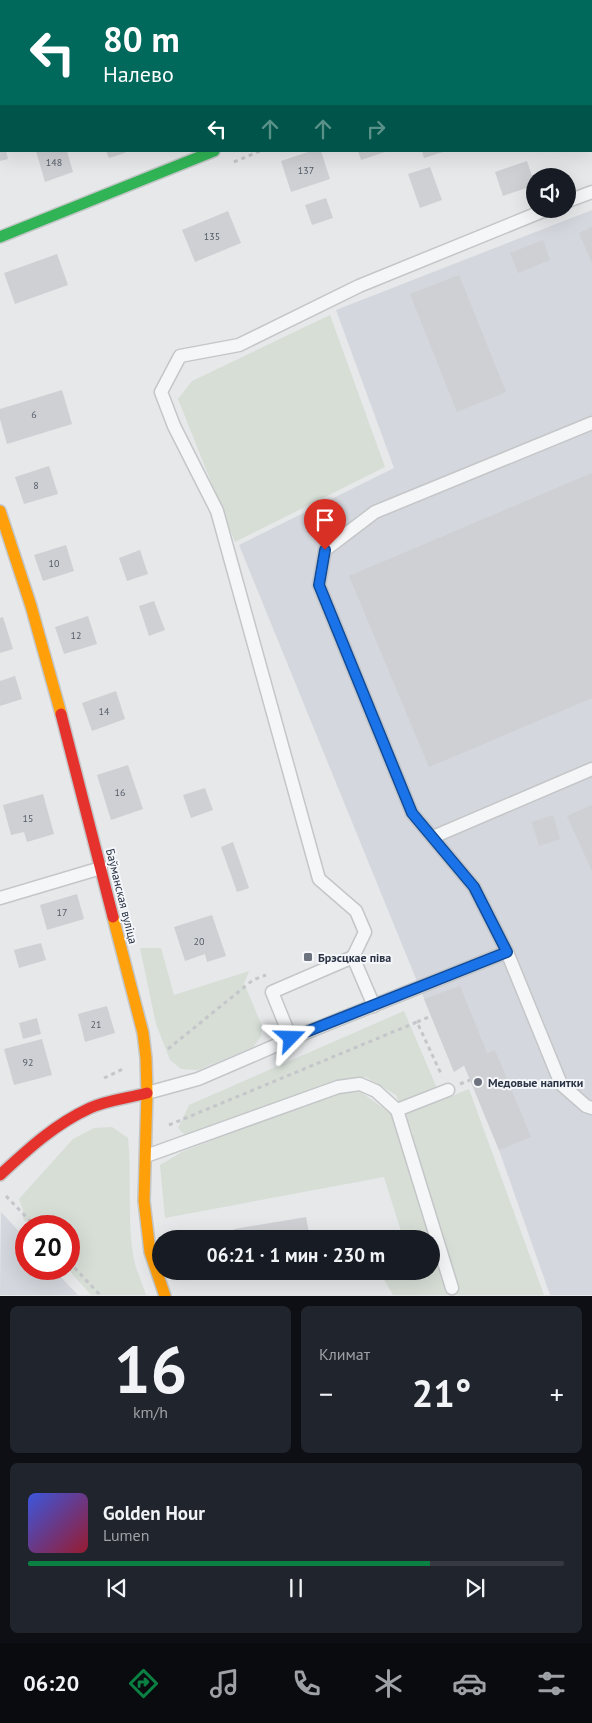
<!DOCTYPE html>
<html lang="ru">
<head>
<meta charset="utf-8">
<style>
  :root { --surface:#171b24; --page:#20242c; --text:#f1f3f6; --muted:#9ea1a6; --line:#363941; --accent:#0b8043 }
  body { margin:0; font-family:"PT Sans",sans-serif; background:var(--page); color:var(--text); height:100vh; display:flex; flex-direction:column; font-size:19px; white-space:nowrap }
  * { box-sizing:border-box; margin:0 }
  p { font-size:16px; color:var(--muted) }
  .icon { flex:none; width:28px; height:28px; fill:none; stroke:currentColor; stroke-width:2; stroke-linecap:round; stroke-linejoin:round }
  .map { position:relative; height:1296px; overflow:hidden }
  .side { display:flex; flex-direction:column; gap:10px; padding:10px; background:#0d0f14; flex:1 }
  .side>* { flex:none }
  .top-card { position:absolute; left:0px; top:0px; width:592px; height:152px; box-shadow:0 5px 20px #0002; background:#00695c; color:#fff; overflow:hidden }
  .controls { position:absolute; left:526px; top:168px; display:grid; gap:10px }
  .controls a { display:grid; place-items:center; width:50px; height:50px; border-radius:50%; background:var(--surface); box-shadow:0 5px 20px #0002; font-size:25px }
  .speed { position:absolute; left:15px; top:1215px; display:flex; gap:10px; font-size:25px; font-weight:700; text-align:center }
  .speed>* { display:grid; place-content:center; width:65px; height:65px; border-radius:50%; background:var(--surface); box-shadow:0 5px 20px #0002; line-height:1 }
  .speed .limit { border:8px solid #d22; background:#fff; color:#111 }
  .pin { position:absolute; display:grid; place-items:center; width:42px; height:42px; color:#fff; margin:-51px -21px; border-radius:50% 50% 50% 0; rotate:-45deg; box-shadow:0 0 5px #0007 }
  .pin .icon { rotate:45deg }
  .me { position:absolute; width:55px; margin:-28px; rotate:68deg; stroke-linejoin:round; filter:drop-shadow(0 0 4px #0008) }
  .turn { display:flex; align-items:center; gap:18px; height:105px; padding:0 20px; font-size:22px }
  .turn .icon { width:65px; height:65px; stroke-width:2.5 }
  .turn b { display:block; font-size:35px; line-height:42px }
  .lanes { display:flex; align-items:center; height:48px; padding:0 20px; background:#0003; justify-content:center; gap:25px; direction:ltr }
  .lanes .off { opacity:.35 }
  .big { font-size:38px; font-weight:600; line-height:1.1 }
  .side .card { flex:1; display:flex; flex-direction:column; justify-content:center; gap:8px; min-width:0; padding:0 18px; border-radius:8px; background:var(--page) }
  .side .dial { align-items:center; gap:0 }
  .dial b { font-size:65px; line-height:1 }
  .song { display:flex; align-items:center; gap:15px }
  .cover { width:60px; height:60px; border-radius:8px; background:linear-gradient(135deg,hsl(230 70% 55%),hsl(350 70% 35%)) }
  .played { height:5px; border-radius:2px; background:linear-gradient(90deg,var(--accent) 75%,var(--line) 75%) }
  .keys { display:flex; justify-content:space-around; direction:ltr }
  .heat { display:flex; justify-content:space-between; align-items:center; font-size:28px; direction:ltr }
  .side .tiles { flex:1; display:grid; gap:10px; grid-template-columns:1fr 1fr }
  .card:last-child { grid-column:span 2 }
  .trip { position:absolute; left:152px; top:1230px; width:288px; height:50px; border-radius:25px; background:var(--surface); box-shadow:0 5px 20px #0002; font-weight:600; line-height:50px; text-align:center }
  .tabs { display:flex; height:80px; justify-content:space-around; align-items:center; background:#090b0e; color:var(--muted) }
  .tabs .icon { width:35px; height:35px }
  .tabs .selected { color:var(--accent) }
  .tabs b { font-size:22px; color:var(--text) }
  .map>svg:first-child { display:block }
  .built { fill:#d4d7dd }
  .green { fill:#d6ded6 }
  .building { fill:#ced0d3 }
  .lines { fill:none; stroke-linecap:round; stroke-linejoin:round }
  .lane-casing { stroke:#c4c6c8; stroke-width:15 }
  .fast-casing { stroke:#c4c6c8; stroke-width:14 }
  .slow-casing { stroke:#c4c6c8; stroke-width:14 }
  .jam-casing { stroke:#c4c6c8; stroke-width:14 }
  .path { stroke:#c5c6ca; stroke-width:3; stroke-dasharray:4 4; stroke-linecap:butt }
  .lane { stroke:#f5f6f7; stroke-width:12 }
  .fast { stroke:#30b455; stroke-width:11 }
  .slow { stroke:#ff9f0a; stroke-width:11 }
  .jam { stroke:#e5322d; stroke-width:11 }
  .route-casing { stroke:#114b97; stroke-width:12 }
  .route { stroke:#1a73e8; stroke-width:9 }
  .poi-dot { fill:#6c737f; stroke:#f4f6f9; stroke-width:2 }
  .labels { text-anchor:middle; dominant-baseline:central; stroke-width:4; stroke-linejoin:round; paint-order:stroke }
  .number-label { font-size:10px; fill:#545c69 }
  .street-label { font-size:12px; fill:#2b3445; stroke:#f4f6f9 }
  .poi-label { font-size:12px; font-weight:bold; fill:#2b3445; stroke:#f4f6f9; text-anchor:start }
</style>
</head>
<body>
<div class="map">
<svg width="592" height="1296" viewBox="0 0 592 1296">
  <rect width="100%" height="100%" fill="#e6e8ea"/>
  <g class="built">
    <polygon points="592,210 592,1295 550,1295 499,1150 470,1080 464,1066 454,1072 239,545 394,468 336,310"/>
    <polygon points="1,1212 26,1239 26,1269 53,1269 78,1295 0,1295"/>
  </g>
  <g class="green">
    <polygon points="330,315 385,467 235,542 178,399 192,381"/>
    <polygon points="140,948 161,948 174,995 249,971 244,983 262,1026 261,1037 253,1047 198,1070 181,1069 170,1060 156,1024"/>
    <polygon points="404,1011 442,1100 469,1089 544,1295 393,1295 379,1271 431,1271 431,1239 372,1239 401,1231 384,1177 165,1218 160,1165 182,1152 332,1094 361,1092 390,1113 401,1137 413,1134 396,1095 366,1077 341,1080 185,1135 178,1128 189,1105"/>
    <path d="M112 1127 128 1138C132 1177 127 1216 133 1255 135 1268 142 1282 146 1295H91L68 1269 69 1226H30L23 1219V1210L19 1199 73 1139 94 1128Z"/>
  </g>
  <g class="building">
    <polygon points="0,151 6,151 8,159 0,161"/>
    <polygon points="36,151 67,151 73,172 45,182"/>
    <polygon points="106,151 125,151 125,153 109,158"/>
    <polygon points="311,151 321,151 330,179 291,192 281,161"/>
    <polygon points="358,151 385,151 385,152 361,160"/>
    <polygon points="422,151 443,151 443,152 424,158"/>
    <polygon points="527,161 535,185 503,196 495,172"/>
    <polygon points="430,167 442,200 420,208 408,174"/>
    <polygon points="326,198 333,218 312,225 305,205"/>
    <polygon points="228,211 241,243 195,262 182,230"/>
    <polygon points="592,227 592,263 579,233"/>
    <polygon points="543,240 550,260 518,273 510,253"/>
    <polygon points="57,254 68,285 15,304 4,273"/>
    <polygon points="459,275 506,392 457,412 410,294"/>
    <polygon points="62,390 72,424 7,444 0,419 0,409"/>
    <polygon points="49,466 58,494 24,504 15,477"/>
    <polygon points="592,473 592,698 429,767 349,576"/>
    <polygon points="66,545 74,571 43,581 34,555"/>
    <polygon points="140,550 148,574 127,581 119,558"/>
    <polygon points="154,601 165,630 149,636 139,606"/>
    <polygon points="88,616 97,644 64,654 55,627"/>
    <polygon points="3,617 13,649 0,653 0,618"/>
    <polygon points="15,676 22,699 0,706 0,681"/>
    <polygon points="116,691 125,719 92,731 82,703"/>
    <polygon points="128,765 143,809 111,820 97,775"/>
    <polygon points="205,788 213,810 191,818 183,795"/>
    <polygon points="43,794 54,834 27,842 24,832 11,835 3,805"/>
    <polygon points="592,805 592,871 567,816"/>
    <polygon points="553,815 560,839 539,846 532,822"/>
    <polygon points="233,842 249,888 237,892 221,847"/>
    <polygon points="77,894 84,919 47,930 40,905"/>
    <polygon points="212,915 226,956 207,962 205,954 185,961 174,927"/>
    <polygon points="41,943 46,960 19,968 14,950"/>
    <polygon points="460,986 487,1053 495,1050 531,1137 499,1150 464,1065 454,1072 424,999"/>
    <polygon points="107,1006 115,1033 85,1042 78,1014"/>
    <polygon points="37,1018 41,1034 23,1039 19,1023"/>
    <polygon points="42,1039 52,1075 14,1085 4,1049"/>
    <polygon points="306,1217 310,1239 236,1239 234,1229"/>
  </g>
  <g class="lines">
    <defs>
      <g id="lane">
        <polyline points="568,201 592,192"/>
        <polyline points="433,837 592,769"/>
        <polyline points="0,898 101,868"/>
        <polyline points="507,952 561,1084 586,1106 592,1108"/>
        <polyline points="353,957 365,932 356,911 319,879 217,511 174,426 161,392 180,356 239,345 359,286 548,209"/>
        <polyline points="291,1039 272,992 353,957 374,1006"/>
        <polyline points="147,1093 198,1079 300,1035 507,952 474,887 412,813 319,585 325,550 375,512 592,423"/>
        <polyline points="397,1110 452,1288"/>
        <polyline points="146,1156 338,1087 360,1084 376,1091 397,1110 448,1090"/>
      </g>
      <g id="fast">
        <polyline points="586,1 589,0"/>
        <polyline points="0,237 214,151"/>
      </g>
      <g id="slow">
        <polyline points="0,511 31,606 61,714"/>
        <polyline points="113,917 143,1033 146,1058 147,1093 144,1201 150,1252 165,1296"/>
      </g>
      <g id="jam">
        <polyline points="61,714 113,917"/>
        <path d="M0 1175C28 1149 55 1124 90 1108 107 1100 129 1098 147 1093"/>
      </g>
    </defs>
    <use href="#lane" class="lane-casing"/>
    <use href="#fast" class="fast-casing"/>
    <use href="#slow" class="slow-casing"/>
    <use href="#jam" class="jam-casing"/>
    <g class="path">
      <polyline points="541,1 544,0"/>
      <polyline points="234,162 260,151"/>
      <polyline points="417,1022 431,1016"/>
      <polyline points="168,1049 253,980 266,975"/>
      <polyline points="104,1078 123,1069"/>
      <polyline points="460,1084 470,1080"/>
      <polyline points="169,1125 417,1022 442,1076"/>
      <polyline points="6,1196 35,1226"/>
      <polyline points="69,1262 101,1296"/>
    </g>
    <use href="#lane" class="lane"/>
    <use href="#fast" class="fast"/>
    <use href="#slow" class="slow"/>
    <use href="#jam" class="jam"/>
  </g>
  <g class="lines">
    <defs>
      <polyline id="route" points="291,1038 507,952 474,887 412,813 319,585 325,550"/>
    </defs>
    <use href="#route" class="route-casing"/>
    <use href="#route" class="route"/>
  </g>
  <g class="poi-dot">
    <rect x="303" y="952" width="10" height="10" rx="2.5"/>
    <circle cx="478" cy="1082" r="5"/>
  </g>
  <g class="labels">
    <g class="number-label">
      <text x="54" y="162">148</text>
      <text x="306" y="170">137</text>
      <text x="212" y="236">135</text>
      <text x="34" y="414">6</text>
      <text x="36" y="485">8</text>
      <text x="54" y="563">10</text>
      <text x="76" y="635">12</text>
      <text x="104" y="711">14</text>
      <text x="120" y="792">16</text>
      <text x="28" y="818">15</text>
      <text x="62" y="912">17</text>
      <text x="199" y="941">20</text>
      <text x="96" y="1024">21</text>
      <text x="28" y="1062">92</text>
    </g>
    <g class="street-label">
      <text transform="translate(122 896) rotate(76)">Баўманская вуліца</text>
    </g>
    <g class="poi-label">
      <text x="318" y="957">Брэсцкае піва</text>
      <text x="488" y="1082">Медовые напитки</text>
    </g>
  </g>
</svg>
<div class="controls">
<a><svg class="icon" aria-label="sound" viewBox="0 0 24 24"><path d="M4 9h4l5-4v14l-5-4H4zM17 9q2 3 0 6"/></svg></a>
</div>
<div class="speed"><div class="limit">20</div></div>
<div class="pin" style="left:325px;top:550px;background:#d93025"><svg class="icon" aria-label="arrive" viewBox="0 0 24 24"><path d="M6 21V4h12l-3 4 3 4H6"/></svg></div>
<svg class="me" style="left:291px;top:1038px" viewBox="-20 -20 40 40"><path d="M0-17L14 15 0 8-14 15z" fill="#1a73e8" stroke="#fff" stroke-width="4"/></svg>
<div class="trip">06:21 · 1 мин · 230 m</div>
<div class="top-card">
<div class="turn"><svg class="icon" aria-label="left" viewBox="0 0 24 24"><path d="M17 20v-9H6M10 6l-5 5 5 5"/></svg><div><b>80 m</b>Налево</div></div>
<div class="lanes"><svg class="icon" aria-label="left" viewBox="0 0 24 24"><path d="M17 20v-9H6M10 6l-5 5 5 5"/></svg><svg class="icon off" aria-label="ahead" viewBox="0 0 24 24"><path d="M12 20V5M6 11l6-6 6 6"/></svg><svg class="icon off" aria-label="ahead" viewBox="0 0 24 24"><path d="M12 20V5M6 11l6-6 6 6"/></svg><svg class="icon off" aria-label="right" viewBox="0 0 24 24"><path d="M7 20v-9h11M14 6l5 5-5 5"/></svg></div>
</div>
</div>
<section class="side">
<div class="tiles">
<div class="card dial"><b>16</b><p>km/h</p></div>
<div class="card"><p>Климат</p>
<div class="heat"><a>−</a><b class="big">21°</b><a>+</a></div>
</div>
<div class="card">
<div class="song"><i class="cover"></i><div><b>Golden Hour</b><p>Lumen</p></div></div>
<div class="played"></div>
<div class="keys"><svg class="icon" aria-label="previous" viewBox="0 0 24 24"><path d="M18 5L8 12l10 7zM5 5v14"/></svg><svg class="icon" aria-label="pause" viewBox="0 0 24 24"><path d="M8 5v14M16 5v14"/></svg><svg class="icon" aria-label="next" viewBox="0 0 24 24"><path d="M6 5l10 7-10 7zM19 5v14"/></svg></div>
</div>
</div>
</section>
<nav class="tabs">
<b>06:20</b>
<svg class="icon selected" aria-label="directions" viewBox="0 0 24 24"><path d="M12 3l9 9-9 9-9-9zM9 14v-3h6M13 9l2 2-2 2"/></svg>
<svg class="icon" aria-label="music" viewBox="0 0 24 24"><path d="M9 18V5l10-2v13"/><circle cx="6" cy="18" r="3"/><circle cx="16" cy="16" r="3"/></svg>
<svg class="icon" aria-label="phone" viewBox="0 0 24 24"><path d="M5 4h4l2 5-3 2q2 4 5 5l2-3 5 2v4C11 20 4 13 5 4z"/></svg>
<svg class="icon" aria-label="climate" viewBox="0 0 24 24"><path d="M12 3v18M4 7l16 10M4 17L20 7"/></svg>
<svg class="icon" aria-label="car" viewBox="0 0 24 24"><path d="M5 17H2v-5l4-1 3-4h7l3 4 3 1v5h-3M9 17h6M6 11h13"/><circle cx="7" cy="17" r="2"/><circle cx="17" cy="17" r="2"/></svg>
<svg class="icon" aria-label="filters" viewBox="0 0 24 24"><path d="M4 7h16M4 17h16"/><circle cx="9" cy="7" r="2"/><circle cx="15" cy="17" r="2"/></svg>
</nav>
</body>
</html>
